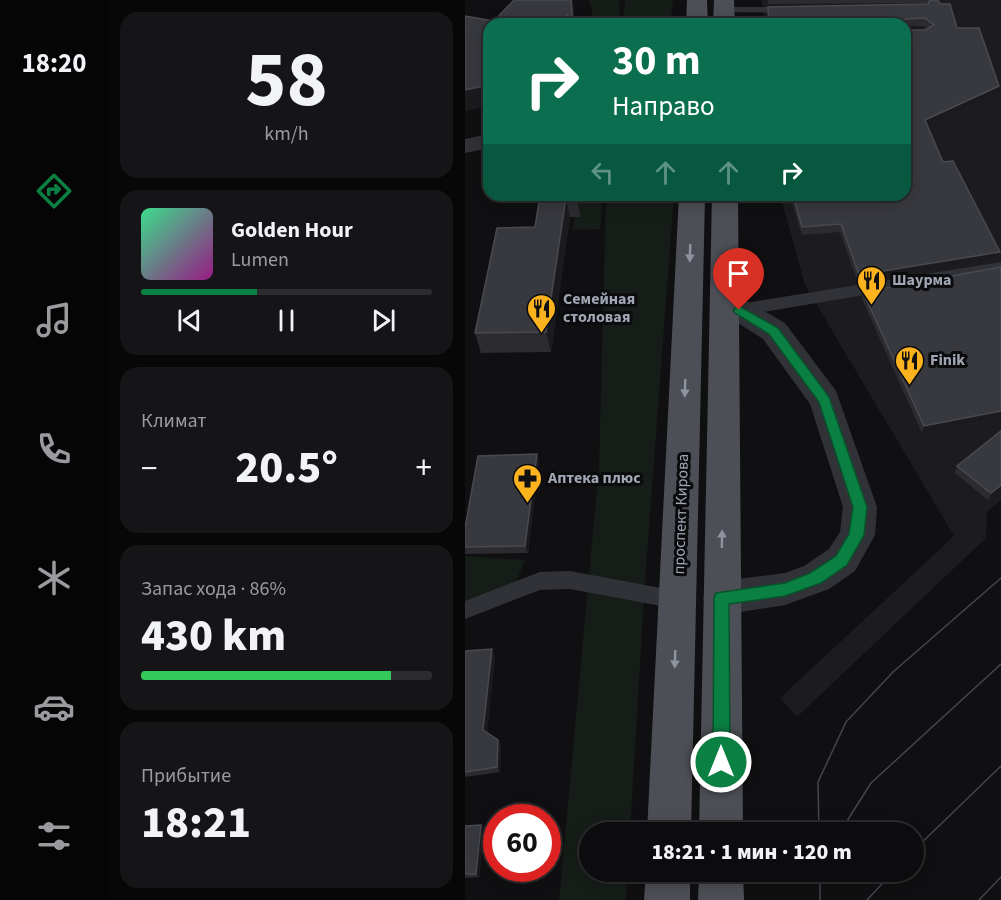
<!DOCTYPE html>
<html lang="ru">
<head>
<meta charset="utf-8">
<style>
  :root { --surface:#0c0c0e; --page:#151517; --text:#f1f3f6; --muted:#9a9b9e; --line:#2c2c2e; --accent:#0b8043 }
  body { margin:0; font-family:"Source Sans 3",sans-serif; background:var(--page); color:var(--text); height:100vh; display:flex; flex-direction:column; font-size:22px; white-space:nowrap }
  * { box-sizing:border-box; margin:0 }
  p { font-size:20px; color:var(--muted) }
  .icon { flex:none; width:33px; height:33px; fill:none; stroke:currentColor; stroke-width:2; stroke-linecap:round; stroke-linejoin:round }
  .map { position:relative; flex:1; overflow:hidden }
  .panel { display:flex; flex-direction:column; gap:12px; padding:12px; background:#070708; width:357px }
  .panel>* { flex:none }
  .hud { position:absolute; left:18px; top:18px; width:428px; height:183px; border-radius:18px; box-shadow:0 3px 15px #0003,0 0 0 2px var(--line); background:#0b6e4f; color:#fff; overflow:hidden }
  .speed { position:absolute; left:18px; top:804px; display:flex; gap:12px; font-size:30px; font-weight:700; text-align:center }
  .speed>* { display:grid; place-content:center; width:78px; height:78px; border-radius:50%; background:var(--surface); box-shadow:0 3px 15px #0003,0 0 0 2px var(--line); line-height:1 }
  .speed .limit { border:9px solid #d22; background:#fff; color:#111 }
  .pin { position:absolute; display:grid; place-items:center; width:51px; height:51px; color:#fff; margin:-62px -26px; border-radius:50% 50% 50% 0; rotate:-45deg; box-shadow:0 0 6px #0007 }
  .pin .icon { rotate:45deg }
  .me { position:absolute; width:66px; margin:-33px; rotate:0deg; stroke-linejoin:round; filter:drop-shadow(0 0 4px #0008) }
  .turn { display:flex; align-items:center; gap:21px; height:126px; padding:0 30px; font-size:27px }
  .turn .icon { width:78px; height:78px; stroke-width:2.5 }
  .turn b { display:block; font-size:42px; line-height:51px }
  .lanes { display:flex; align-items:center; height:57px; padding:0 30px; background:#0003; justify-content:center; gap:30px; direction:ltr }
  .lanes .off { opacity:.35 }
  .big { font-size:45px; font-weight:800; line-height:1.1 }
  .panel .card { flex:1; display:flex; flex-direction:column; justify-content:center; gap:9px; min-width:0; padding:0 21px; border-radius:18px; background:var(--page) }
  .panel .dial { align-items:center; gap:0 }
  .dial b { font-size:78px; line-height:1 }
  .song { display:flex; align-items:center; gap:18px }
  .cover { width:72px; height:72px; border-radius:9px; background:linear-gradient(135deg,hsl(150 70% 55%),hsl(310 70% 35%)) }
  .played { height:6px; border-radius:3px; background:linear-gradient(90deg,var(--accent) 40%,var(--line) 40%) }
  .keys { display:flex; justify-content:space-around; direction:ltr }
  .heat { display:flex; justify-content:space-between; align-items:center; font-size:33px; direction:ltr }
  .charge { height:9px; border-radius:4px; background:linear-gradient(90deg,#34c759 86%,var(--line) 0) }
  .trip { position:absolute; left:114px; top:822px; width:345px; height:60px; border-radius:30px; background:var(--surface); box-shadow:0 3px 15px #0003,0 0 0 2px var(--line); font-weight:800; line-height:60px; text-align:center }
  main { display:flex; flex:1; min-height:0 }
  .dock { display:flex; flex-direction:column; width:108px; justify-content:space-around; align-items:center; background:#050506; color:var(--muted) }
  .dock .icon { width:42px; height:42px }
  .dock .active { color:var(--accent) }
  .dock b { font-size:27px; color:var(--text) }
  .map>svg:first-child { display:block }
  .built { fill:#1c1c1f }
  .green { fill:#161c17 }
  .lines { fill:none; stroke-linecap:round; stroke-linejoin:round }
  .lane { fill:#313237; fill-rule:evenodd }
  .street { fill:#313237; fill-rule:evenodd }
  .primary { fill:#4d4f56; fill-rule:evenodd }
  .tram { stroke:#44464c; stroke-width:1.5 }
  .wall { fill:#2c2c30 }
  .shaded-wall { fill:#1b1b1e }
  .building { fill:#38393e; stroke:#484a50; stroke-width:1.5 }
  .oneway { fill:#8f95a0 }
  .route { fill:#0b8043; stroke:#07532c; stroke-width:1.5 }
  .labels { text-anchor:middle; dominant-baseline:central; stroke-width:6; stroke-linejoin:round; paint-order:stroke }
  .poi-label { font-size:16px; font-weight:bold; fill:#a0a6b3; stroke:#0b0b0d; text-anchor:start }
  .street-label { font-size:16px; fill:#a0a6b3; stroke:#0b0b0d }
</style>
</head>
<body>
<main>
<nav class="dock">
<b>18:20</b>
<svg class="icon active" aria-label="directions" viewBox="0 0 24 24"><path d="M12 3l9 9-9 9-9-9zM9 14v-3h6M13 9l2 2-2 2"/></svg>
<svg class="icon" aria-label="music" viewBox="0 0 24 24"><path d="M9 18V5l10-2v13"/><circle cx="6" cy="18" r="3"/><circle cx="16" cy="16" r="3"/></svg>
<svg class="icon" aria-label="phone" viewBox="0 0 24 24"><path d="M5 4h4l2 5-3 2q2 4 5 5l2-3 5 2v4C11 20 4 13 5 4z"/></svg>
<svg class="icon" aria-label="climate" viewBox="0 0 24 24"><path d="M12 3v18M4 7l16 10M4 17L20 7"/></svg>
<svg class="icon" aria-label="car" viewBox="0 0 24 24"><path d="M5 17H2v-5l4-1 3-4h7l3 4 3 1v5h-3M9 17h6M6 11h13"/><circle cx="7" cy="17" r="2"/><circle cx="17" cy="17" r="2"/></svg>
<svg class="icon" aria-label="filters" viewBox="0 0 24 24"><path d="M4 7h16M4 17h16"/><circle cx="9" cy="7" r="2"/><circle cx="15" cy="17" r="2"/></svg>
</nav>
<section class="panel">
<div class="card dial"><b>58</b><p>km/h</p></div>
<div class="card">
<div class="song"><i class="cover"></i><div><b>Golden Hour</b><p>Lumen</p></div></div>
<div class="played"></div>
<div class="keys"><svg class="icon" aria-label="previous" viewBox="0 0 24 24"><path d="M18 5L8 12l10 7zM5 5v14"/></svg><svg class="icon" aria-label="pause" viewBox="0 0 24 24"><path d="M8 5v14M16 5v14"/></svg><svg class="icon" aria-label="next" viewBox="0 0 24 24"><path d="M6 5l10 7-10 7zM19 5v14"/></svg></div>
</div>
<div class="card"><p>Климат</p>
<div class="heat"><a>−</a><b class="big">20.5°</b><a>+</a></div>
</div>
<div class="card"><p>Запас хода · 86%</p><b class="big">430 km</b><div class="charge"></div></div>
<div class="card"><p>Прибытие</p><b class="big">18:21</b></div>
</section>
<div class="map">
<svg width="536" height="900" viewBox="0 0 536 900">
  <rect width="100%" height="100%" fill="#101012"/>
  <polygon class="built" points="296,0 533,0 536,2 536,500 522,512 521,538 332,717 315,698 489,536 340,285 315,195 440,195 440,24 298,24 299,8"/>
  <g class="green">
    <polygon points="124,0 154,0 155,24 130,24"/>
    <polygon points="160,0 208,0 205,24 158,24"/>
    <polygon points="112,195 138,195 135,229 108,230"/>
    <polygon points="141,195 209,195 180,582 165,832 124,832 124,872 163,872 161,900 94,900 134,467"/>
    <polygon points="0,556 60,560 51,582 0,605"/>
  </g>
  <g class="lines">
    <g class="lane">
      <polygon points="259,7 327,7 333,10 327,13 255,12 253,10"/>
      <polygon points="536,262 536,272 274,316 268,314 266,310 268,306 274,304"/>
      <polygon points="105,571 212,591 219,594 222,600 219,606 212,609 105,589 75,590 0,619 0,601 75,572"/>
    </g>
    <g class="street">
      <polygon points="24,134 24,148 0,153 0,139"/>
      <polygon points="261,292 271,295 320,323 371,391 412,507 410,535 390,571 364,589 320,605 257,615 244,610 238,598 244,586 257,581 320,573 339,566 364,549 375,532 378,507 345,404 298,339 251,309 247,302 251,295"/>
    </g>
    <g class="primary">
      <polygon points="222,0 242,0 243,24 221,24"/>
      <polygon points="249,0 269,0 270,24 248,24"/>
      <polygon points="214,195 240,195 226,832 182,832"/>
      <polygon points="247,195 273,195 278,832 234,832"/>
      <polygon points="181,872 225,872 225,900 179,900"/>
      <polygon points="234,872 278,872 279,900 233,900"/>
    </g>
    <g class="tram">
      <polyline points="354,832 353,782 381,722 428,672 536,578"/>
      <polyline points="375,832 406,783 536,664"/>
      <polyline points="448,851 536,766"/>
      <polyline points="355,872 355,900"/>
      <polyline points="402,900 428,872"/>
      <polyline points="514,900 536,877"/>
    </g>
  </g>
  <g class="wall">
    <polygon points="49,0 108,0 109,24 24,24 24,105 0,111 0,16 29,21"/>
    <polygon points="303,0 472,0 492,28 532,94 462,126 478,162 535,252 532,260 393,283 375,232 337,235 325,195 440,195 441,30 460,30 463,29 459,26 440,26 440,24 304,24 303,7 461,4 458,3 303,4"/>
    <polygon points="75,195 118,195 115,217 105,217 86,352 16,353 10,333 70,227"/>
    <polygon points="536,267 536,418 457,433 397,299 398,292"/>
    <polygon points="72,454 74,461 63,553 0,554 0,528"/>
    <polygon points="492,466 536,489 523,500 490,473"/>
    <polygon points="0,651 30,655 22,733 36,745 35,772 0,777"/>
    <polygon points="0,826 20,829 14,877 0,878"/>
  </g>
  <g class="shaded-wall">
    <polygon points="106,0 108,0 109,24 108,24"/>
    <polygon points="102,15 103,24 93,24"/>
    <polygon points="24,85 24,105 0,111 0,90"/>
    <polygon points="534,86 532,94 458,128 460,120"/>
    <polygon points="112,195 118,195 115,217 112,196"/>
    <polygon points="101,197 105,217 86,352 81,332"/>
    <polygon points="535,252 532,260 393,283 394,275"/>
    <polygon points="536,411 536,418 457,433 459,426"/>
    <polygon points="72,454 74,461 63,553 60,546"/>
    <polygon points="536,485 536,489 523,500 526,493"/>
    <polygon points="27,649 30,655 22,736 18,730"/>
    <polygon points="33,740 36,745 35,772 32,767"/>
    <polygon points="16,825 20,829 14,877 11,874"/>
  </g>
  <g class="building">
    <polygon points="49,0 106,0 108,24 102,15 93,24 24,24 24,85 0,90 0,16 29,21"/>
    <polygon points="465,0 472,0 476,4 485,4 492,28 514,28 534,86 460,120 478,162 488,161 535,252 394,275 376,224 337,227 328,195 440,195 440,29 441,30 460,30 469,25 460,18 440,19 439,24 304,24 303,7 463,4"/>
    <polygon points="75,195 112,195 112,196 101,197 81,332 10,333 32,228 70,227"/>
    <polygon points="536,267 536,411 459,426 398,292"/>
    <polygon points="536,431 536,485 526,493 492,466"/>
    <polygon points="72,454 60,546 0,547 0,528 13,456"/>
    <polygon points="27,649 18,730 33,740 32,767 0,772 0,651"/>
    <polygon points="16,825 11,874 0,874 0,826"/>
  </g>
  <defs><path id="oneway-solid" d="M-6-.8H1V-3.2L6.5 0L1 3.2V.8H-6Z" transform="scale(1.5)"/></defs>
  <g class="oneway">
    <use href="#oneway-solid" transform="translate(225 253) rotate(92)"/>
    <use href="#oneway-solid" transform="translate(220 388) rotate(92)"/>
    <use href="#oneway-solid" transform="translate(257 539) rotate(-89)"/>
    <use href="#oneway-solid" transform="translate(210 659) rotate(92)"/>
  </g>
  <polygon class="route" points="274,306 313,328 364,397 402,507 399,535 382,565 356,583 320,596 264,604 265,762 262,768 256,771 250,768 248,762 249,598 251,593 320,583 345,573 371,556 384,534 388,507 354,402 304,334 270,313 268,310"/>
  <defs>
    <symbol id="restaurant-pin" viewBox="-11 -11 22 30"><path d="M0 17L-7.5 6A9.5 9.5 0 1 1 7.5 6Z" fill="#fcb31e" stroke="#0b0b0d"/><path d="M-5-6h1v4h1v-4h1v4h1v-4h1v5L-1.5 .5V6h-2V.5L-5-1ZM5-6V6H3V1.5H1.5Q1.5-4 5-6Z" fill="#111"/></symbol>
    <symbol id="pharmacy-pin" viewBox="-11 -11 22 30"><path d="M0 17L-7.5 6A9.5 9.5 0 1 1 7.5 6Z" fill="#fcb31e" stroke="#0b0b0d"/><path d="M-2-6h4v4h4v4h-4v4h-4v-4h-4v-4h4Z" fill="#111"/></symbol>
  </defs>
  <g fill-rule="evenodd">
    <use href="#restaurant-pin" x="390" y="264" width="33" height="45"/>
    <use href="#restaurant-pin" x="60" y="292" width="33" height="45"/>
    <use href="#restaurant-pin" x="428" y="344" width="33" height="45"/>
    <use href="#pharmacy-pin" x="46" y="462" width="33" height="45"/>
  </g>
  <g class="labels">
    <g class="poi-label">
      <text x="427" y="280">Шаурма</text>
      <text x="98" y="299">Семейная<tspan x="98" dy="18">столовая</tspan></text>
      <text x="465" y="360">Finik</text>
      <text x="83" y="478">Аптека плюс</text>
    </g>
    <g class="street-label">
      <text transform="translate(216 514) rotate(-88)">проспект Кирова</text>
    </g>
  </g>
</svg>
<div class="speed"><div class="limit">60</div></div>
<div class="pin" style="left:274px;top:310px;background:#d93025"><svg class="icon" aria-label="arrive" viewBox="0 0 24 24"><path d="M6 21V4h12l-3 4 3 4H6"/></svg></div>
<svg class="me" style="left:256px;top:762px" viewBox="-20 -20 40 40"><circle r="17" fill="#0b8043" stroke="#fff" stroke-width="3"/><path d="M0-11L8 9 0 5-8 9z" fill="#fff"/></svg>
<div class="trip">18:21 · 1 мин · 120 m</div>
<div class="hud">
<div class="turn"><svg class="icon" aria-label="right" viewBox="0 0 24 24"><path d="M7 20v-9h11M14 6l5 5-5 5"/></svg><div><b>30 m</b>Направо</div></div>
<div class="lanes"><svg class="icon off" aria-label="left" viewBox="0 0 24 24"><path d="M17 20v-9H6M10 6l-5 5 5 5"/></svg><svg class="icon off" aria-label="ahead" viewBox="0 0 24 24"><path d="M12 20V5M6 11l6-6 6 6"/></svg><svg class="icon off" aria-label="ahead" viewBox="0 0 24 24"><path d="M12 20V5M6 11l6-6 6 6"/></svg><svg class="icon" aria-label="right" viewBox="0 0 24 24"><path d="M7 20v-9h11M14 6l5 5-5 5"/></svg></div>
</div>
</div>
</main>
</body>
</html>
